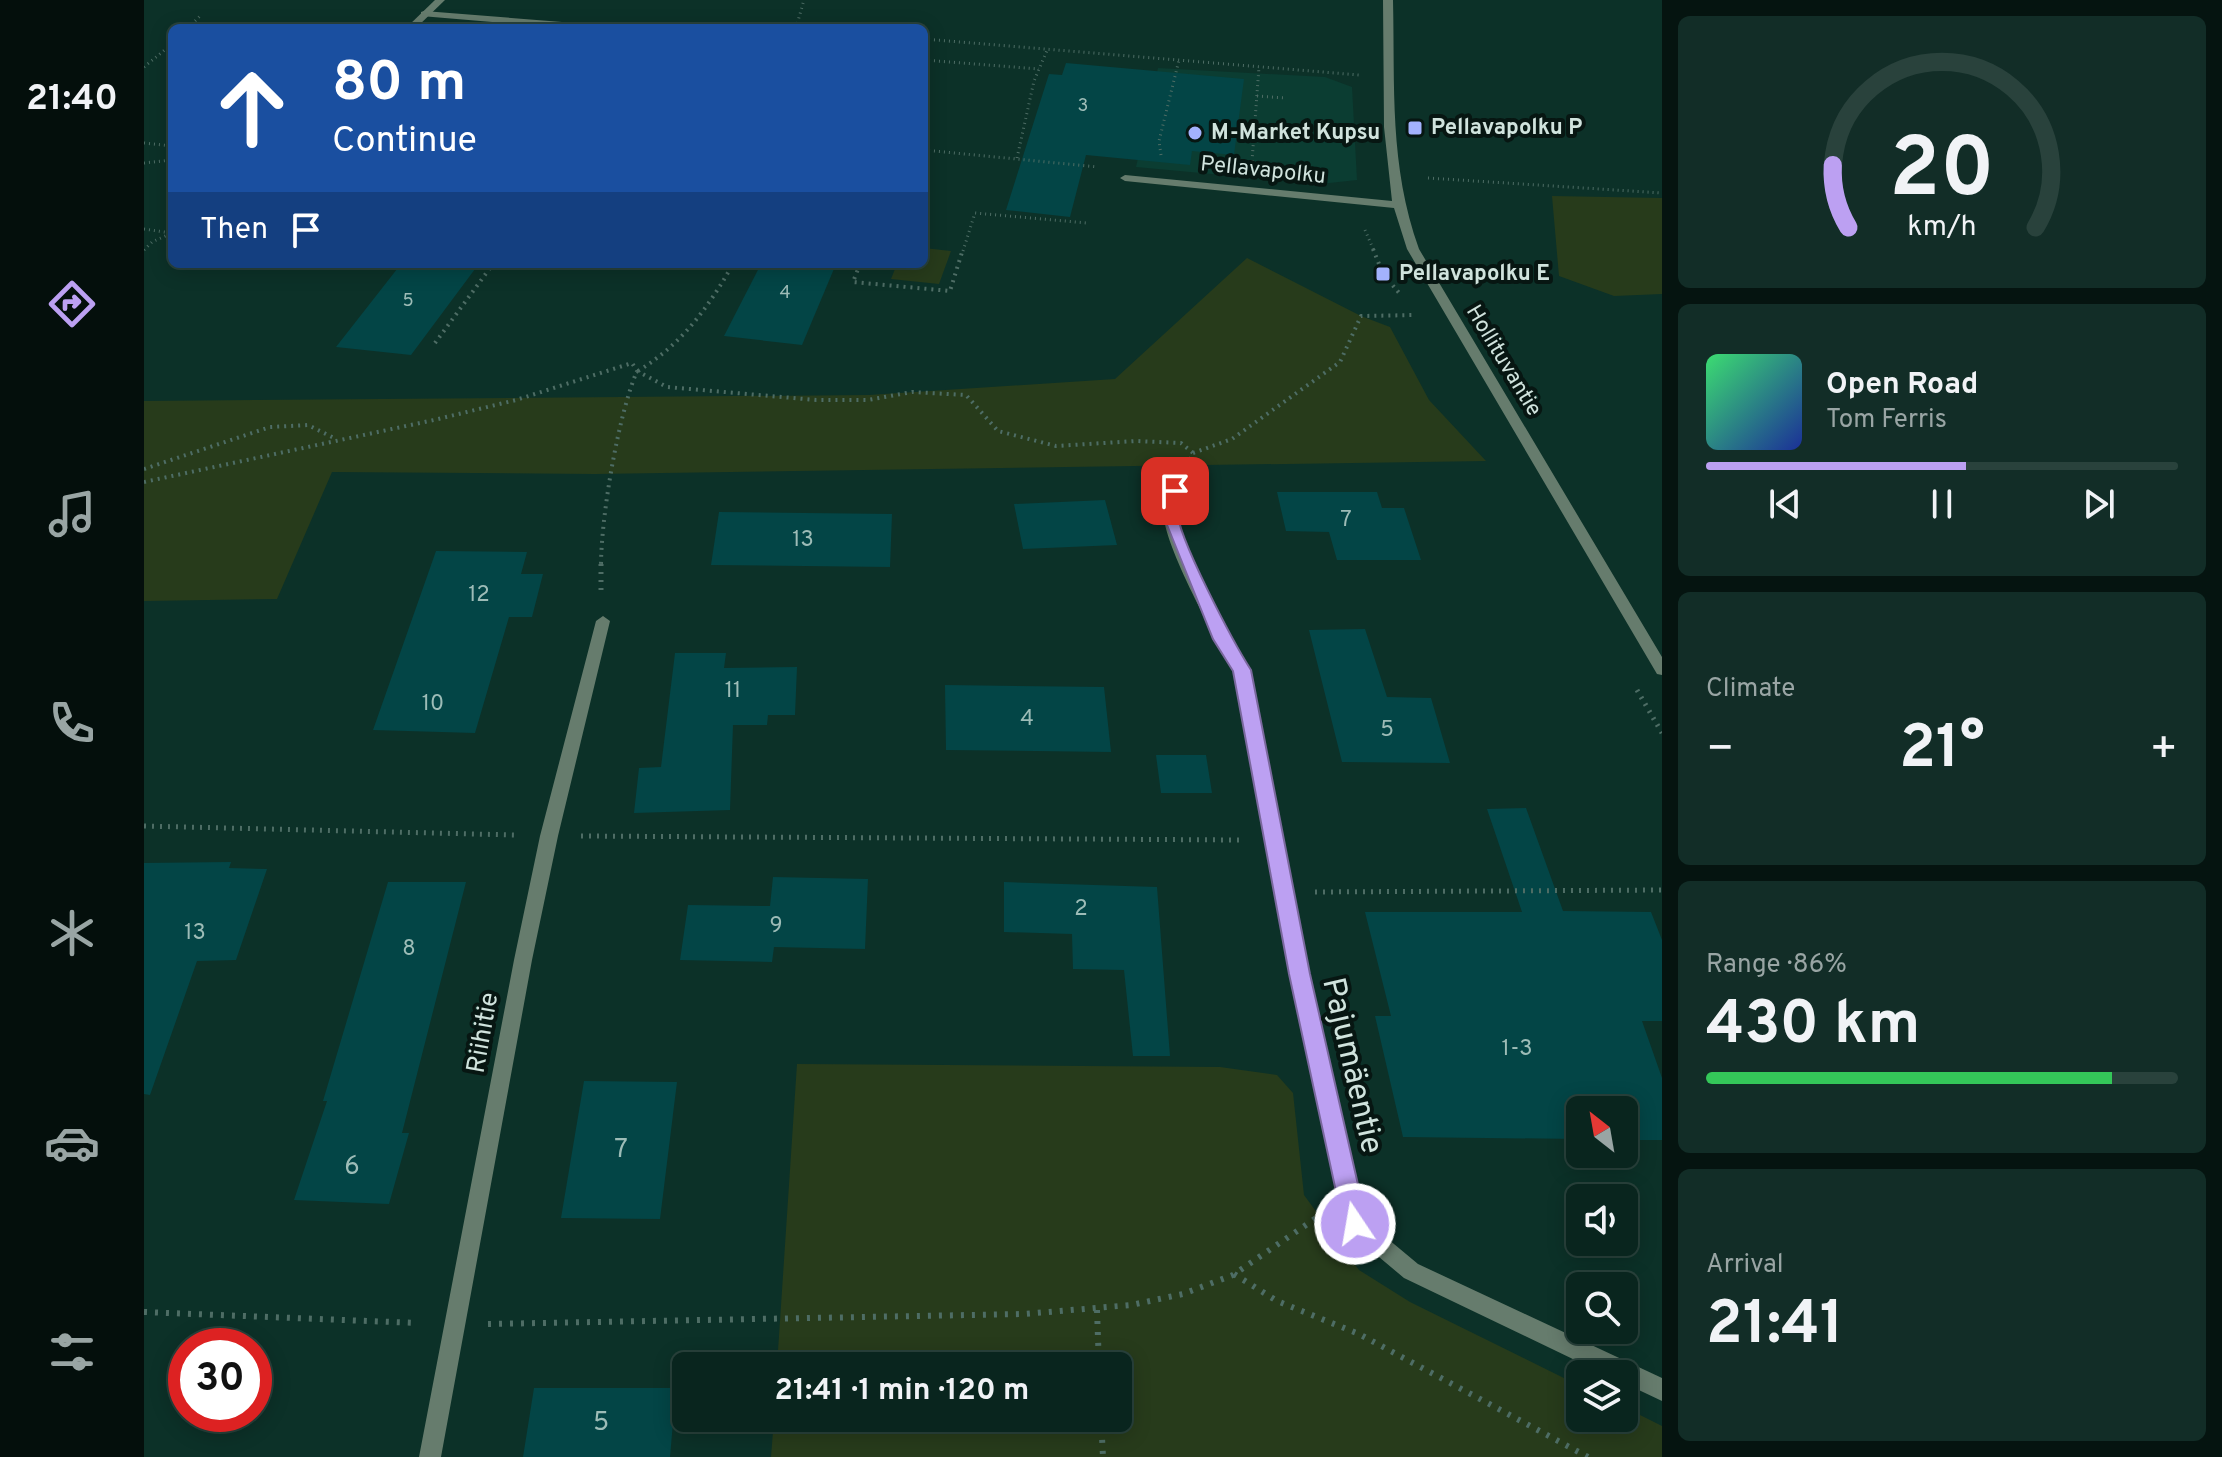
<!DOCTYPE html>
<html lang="en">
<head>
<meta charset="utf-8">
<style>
  :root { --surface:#09251e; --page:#122d27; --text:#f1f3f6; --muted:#99a5a4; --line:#29423c; --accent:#bca0f2 }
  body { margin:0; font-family:Overpass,sans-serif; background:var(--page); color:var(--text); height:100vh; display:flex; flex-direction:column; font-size:30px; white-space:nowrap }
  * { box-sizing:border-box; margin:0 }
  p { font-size:26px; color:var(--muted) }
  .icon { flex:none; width:44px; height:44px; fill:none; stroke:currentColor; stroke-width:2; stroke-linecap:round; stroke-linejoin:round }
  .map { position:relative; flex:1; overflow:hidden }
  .drawer { display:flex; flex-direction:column; gap:16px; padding:16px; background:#051410; width:560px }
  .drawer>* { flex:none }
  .top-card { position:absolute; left:24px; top:24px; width:760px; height:244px; border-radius:12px; box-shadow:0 4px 20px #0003,0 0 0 2px var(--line); background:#1a4fa0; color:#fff; overflow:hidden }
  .needle { width:52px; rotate:329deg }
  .tools { position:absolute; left:1422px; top:1096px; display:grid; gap:16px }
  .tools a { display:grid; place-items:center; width:72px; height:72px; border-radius:12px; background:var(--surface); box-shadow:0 4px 20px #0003,0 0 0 2px var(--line); font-size:40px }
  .speed { position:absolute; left:24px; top:1328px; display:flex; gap:16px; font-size:40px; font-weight:700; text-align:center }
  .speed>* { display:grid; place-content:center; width:104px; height:104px; border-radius:50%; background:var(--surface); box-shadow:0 4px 20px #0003,0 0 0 2px var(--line); line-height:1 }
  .speed .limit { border:12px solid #d22; background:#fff; color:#111 }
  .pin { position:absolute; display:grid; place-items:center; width:68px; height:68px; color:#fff; margin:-34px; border-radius:16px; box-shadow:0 4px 12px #0006 }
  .me { position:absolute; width:88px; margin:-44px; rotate:348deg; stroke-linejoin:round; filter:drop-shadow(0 0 6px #0008) }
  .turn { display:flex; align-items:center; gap:28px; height:168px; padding:0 32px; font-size:36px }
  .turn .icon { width:104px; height:104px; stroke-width:2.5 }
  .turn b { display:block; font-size:56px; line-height:68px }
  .then { display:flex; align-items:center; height:76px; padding:0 32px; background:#0003; gap:16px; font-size:30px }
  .big { font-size:60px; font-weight:700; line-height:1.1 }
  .drawer .tile { flex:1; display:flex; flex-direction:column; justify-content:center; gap:12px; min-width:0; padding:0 28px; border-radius:12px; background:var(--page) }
  .drawer .dial { align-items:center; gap:0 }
  .dial svg { height:208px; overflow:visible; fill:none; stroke:var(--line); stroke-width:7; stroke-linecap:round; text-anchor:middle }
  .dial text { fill:var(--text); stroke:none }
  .song { display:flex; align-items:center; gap:24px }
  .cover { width:96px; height:96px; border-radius:12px; background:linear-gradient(135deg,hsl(140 70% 55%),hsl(230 70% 35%)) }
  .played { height:8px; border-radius:4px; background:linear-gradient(90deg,var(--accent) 55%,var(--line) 55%) }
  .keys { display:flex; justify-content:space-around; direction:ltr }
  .heat { display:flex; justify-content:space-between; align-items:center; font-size:44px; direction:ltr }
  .charge { height:12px; border-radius:6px; background:linear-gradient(90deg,#34c759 86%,var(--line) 0) }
  .trip { position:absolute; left:528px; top:1352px; width:460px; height:80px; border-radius:12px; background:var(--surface); box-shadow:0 4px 20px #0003,0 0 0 2px var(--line); font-weight:700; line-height:80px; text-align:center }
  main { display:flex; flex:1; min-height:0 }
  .dock { display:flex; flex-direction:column; width:144px; justify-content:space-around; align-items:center; background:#040f0c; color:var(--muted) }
  .dock .icon { width:56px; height:56px }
  .dock .selected { color:var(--accent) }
  .dock b { font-size:36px; color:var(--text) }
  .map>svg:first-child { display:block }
  .built { fill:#0b3d32 }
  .green { fill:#273b1b }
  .building { fill:#034546 }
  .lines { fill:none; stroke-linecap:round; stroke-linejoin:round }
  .path-far3 { stroke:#4e6d65; stroke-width:3; stroke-dasharray:1 4; stroke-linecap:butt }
  .path-far2 { stroke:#4e6d65; stroke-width:4; stroke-dasharray:2 5; stroke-linecap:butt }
  .path-far1 { stroke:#4e6d65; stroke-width:5; stroke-dasharray:2 6; stroke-linecap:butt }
  .path { stroke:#4e6d65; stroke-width:6; stroke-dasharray:3 8; stroke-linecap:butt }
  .lane { fill:#667c6d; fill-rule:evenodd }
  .street { fill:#667c6d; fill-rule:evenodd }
  .route { fill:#bca0f2; stroke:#7a689d; stroke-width:2 }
  .poi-dot { fill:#a3b2fd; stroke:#071612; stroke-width:3 }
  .labels { text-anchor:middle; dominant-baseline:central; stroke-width:8; stroke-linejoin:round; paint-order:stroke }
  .far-number-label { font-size:18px; fill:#9dbcb7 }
  .far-poi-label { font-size:22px; font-weight:bold; fill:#d0e3dd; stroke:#071612; text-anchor:start }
  .far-street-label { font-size:22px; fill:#d0e3dd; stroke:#071612 }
  .number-label { font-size:22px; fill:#9dbcb7 }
  .street-label { font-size:26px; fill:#d0e3dd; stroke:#071612 }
  .near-number-label { font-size:26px; fill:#9dbcb7 }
  .near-street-label { font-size:32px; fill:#d0e3dd; stroke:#071612 }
</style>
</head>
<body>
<main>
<nav class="dock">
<b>21:40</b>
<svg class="icon selected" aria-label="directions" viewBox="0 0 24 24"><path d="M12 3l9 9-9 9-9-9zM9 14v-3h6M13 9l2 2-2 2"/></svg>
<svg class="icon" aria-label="music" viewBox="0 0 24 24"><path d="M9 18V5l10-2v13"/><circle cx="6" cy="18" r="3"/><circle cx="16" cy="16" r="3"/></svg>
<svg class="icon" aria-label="phone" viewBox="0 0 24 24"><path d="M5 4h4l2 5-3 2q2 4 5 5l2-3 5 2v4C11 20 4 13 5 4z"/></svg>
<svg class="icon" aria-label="climate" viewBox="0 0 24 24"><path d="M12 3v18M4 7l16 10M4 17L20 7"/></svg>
<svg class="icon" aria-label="car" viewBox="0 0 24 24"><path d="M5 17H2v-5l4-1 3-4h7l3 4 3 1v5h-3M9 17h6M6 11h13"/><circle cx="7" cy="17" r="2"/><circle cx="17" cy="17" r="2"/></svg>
<svg class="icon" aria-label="filters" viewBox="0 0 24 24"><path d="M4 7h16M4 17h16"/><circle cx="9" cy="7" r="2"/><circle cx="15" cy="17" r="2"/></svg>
</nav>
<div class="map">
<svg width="1518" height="1457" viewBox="0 0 1518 1457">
  <rect width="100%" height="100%" fill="#0c3128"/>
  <polygon class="built" points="1014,68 1181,77 1208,87 1213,180 1176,184 992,167"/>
  <g class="green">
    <polygon points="1408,196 1518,198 1518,294 1470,296 1415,276"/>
    <polygon points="780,248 807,251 795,284 747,279 753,264 780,264"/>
    <polygon points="1103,258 1217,316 1246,327 1285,400 1342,461 451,474 188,472 133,599 0,601 0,401 725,395 971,379"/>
    <polygon points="653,1064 1076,1067 1133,1075 1149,1093 1160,1195 1215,1270 1266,1302 1436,1386 1436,1418 1480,1418 1480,1407 1518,1426 1518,1457 627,1457 630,1418 974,1418 974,1366 633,1366"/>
  </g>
  <g class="building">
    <polygon points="922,63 1100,79 1090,155 1048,151 1046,165 942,155 926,217 862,210 905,74 918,75"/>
    <polygon points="257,264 326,264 323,268 331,269 267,355 192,347"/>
    <polygon points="617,264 692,264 658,345 580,336"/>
    <polygon points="1133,492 1233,492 1238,508 1260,508 1277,560 1193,560 1185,532 1142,531"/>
    <polygon points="961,500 973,545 879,549 870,504"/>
    <polygon points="575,512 748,514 746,567 567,565"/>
    <polygon points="292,551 383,552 377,574 399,574 388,617 365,617 331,733 229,730"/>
    <polygon points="1221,629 1243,697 1287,698 1306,763 1198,762 1165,630"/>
    <polygon points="531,653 582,653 580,668 653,667 651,715 624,715 623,725 589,725 586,810 490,813 495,768 517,767"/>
    <polygon points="801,685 960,687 967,752 802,750"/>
    <polygon points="1012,755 1062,755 1068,793 1017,793"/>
    <polygon points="1382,808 1419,911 1507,912 1518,940 1518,1021 1498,1021 1518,1078 1518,1140 1480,1140 1480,1110 1436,1110 1436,1139 1259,1137 1231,1016 1247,1016 1221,912 1378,912 1343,809"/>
    <polygon points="87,862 85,868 123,869 92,960 53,961 6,1095 0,1094 0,863"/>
    <polygon points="629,877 724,879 721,949 630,947 628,962 536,960 544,905 626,906"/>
    <polygon points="244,882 322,882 258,1133 265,1133 245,1204 150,1200 183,1101 179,1101"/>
    <polygon points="860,882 1013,887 1026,1056 989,1056 980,970 929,969 928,934 860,932"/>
    <polygon points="440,1081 533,1082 516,1219 417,1218"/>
    <polygon points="390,1388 532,1388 526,1457 379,1457"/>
  </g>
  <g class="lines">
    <g class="path-far3">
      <polyline points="44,28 58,14"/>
      <polyline points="652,28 660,0"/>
      <polyline points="780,39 1215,75"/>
      <polyline points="780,60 895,69"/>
      <polyline points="0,67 28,44"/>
      <polyline points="1113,96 1141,98"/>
      <polyline points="0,143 28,146"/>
      <polyline points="780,150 954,167"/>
      <polyline points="1017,155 1015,141 1035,60"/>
      <polyline points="873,158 890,81 904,48"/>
      <polyline points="1108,161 1115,67"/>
      <polyline points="0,163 28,160"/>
      <polyline points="1284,178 1518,193"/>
      <polyline points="0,229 27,233"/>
      <polyline points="1221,230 1230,251"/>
      <polyline points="0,250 8,242 28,233"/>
      <polyline points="819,251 831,213 943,223"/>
    </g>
    <g class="path-far2">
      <polyline points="1229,249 1239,274 1256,294"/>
      <polyline points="716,264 709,282 806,291 819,249"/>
      <polyline points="291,343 349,264"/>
      <polyline points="493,371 523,387 672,400 724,400 768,392 822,395 854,431 912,446 992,441 1037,443 1049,453 1044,465"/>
      <path d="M494 371C538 344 564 308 589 264"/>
      <polyline points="1049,453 1088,439 1196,362 1217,316 1272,315"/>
      <polyline points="0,469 126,427 164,425 192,439"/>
      <path d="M0 482 290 420 372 400 488 363 493 371C474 416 457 517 457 566"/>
    </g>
    <g class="path-far1">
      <polyline points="457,564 457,593"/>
      <polyline points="1493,690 1518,733"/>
      <polyline points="0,826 371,835"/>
      <polyline points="437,836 1095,840"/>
      <polyline points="1171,892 1518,890"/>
    </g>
    <g class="path">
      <polyline points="1090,1274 1133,1301 1215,1334 1444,1457"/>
      <polyline points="953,1310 955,1366"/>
      <polyline points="0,1312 274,1323"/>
      <polyline points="344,1324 880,1314 987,1305 1039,1294 1089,1275 1175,1216"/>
      <polyline points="957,1418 959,1457"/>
    </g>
    <g class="lane">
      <polygon points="280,11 418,22 556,25 561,28 418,28 277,16 277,12"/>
      <path d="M1031 487 1038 491C1036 497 1033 503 1033 509 1033 544 1087 638 1106 670L1103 674H1093C1073 642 1018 544 1019 509 1019 503 1022 497 1024 491Z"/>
    </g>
    <g class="street">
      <polygon points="291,0 301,0 272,28 262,28"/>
      <path d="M1239 0H1249C1251 87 1245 165 1275 249L1518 657V675L1513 674 1263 249 1250 208 981 181 976 178 981 175 1248 201 1240 127Z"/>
      <polygon points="459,616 466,621 414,836 388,960 297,1457 275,1457 370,960 396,836 452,621"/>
      <polygon points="1098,665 1106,670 1164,974 1220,1219 1274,1264 1518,1378 1518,1401 1480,1383 1480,1374 1460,1374 1260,1278 1204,1231 1146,974 1090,670"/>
    </g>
  </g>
  <path class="route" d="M1031 486 1039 491C1037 496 1034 504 1033 509 1032 535 1091 645 1107 670L1166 974 1223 1224 1220 1232 1211 1235 1203 1232 1199 1224 1145 974 1089 671 1069 639 1017 510 1023 491Z"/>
  <g class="poi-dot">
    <rect x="1263" y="120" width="16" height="16" rx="4"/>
    <circle cx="1051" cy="133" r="8"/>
    <rect x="1231" y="266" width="16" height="16" rx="4"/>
  </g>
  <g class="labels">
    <g class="far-number-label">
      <text x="939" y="106">3</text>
      <text x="641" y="293">4</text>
      <text x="264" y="301">5</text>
    </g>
    <g class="far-poi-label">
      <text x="1287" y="128">Pellavapolku P</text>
      <text x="1067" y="133">M-Market Kupsu</text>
      <text x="1255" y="274">Pellavapolku E</text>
    </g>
    <g class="far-street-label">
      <text transform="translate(1119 171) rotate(6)">Pellavapolku</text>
      <text transform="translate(1359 361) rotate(59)">Hollituvantie</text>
    </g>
    <g class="number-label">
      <text x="1202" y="520">7</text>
      <text x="659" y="540">13</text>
      <text x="335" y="595">12</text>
      <text x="589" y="691">11</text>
      <text x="289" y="704">10</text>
      <text x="883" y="719">4</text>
      <text x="1243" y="730">5</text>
      <text x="937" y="909">2</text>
      <text x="632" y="926">9</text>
      <text x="51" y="933">13</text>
      <text x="265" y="949">8</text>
      <text x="1373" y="1049">1-3</text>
    </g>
    <g class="street-label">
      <text transform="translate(340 1033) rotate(-80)">Riihitie</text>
    </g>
    <g class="near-number-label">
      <text x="477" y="1150">7</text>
      <text x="208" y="1167">6</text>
      <text x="457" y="1423">5</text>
    </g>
    <g class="near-street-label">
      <text transform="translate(1207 1066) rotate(77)">Pajumäentie</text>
    </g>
  </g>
</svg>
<div class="tools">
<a><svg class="needle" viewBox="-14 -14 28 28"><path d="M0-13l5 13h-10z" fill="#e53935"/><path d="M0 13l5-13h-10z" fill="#99a5a4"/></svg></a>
<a><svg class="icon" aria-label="sound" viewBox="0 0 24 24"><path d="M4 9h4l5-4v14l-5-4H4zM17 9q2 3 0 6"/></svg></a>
<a><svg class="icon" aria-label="search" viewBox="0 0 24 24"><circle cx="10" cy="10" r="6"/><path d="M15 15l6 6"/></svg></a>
<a><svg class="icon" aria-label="layers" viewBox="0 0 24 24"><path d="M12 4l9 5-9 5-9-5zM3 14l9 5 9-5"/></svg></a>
</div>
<div class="speed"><div class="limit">30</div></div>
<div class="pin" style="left:1031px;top:491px;background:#d93025"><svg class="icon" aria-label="arrive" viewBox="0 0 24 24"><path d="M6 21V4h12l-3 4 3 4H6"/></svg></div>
<svg class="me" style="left:1211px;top:1224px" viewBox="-20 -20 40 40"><circle r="17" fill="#bca0f2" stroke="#fff" stroke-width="3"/><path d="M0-11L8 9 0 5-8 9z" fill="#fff"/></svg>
<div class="trip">21:41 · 1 min · 120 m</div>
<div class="top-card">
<div class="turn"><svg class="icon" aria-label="ahead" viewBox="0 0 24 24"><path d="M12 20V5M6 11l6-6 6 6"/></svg><div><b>80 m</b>Continue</div></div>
<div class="then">Then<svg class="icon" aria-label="arrive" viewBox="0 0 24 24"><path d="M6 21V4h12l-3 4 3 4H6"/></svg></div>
</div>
</div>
<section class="drawer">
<div class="tile dial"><svg viewBox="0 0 100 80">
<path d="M14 69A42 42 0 1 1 86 69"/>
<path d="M14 69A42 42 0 0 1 8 45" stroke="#bca0f2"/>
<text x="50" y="56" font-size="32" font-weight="700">20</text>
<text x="50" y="72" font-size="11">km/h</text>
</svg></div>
<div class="tile">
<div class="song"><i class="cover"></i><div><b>Open Road</b><p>Tom Ferris</p></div></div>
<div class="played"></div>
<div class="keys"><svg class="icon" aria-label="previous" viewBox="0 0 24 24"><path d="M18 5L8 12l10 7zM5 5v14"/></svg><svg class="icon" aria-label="pause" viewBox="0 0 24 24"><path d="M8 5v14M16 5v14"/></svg><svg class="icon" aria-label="next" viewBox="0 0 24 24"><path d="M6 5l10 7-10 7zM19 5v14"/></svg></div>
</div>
<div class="tile"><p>Climate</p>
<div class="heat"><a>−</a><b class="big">21°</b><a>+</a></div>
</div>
<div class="tile"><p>Range · 86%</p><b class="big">430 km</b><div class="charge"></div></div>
<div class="tile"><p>Arrival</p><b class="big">21:41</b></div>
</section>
</main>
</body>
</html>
